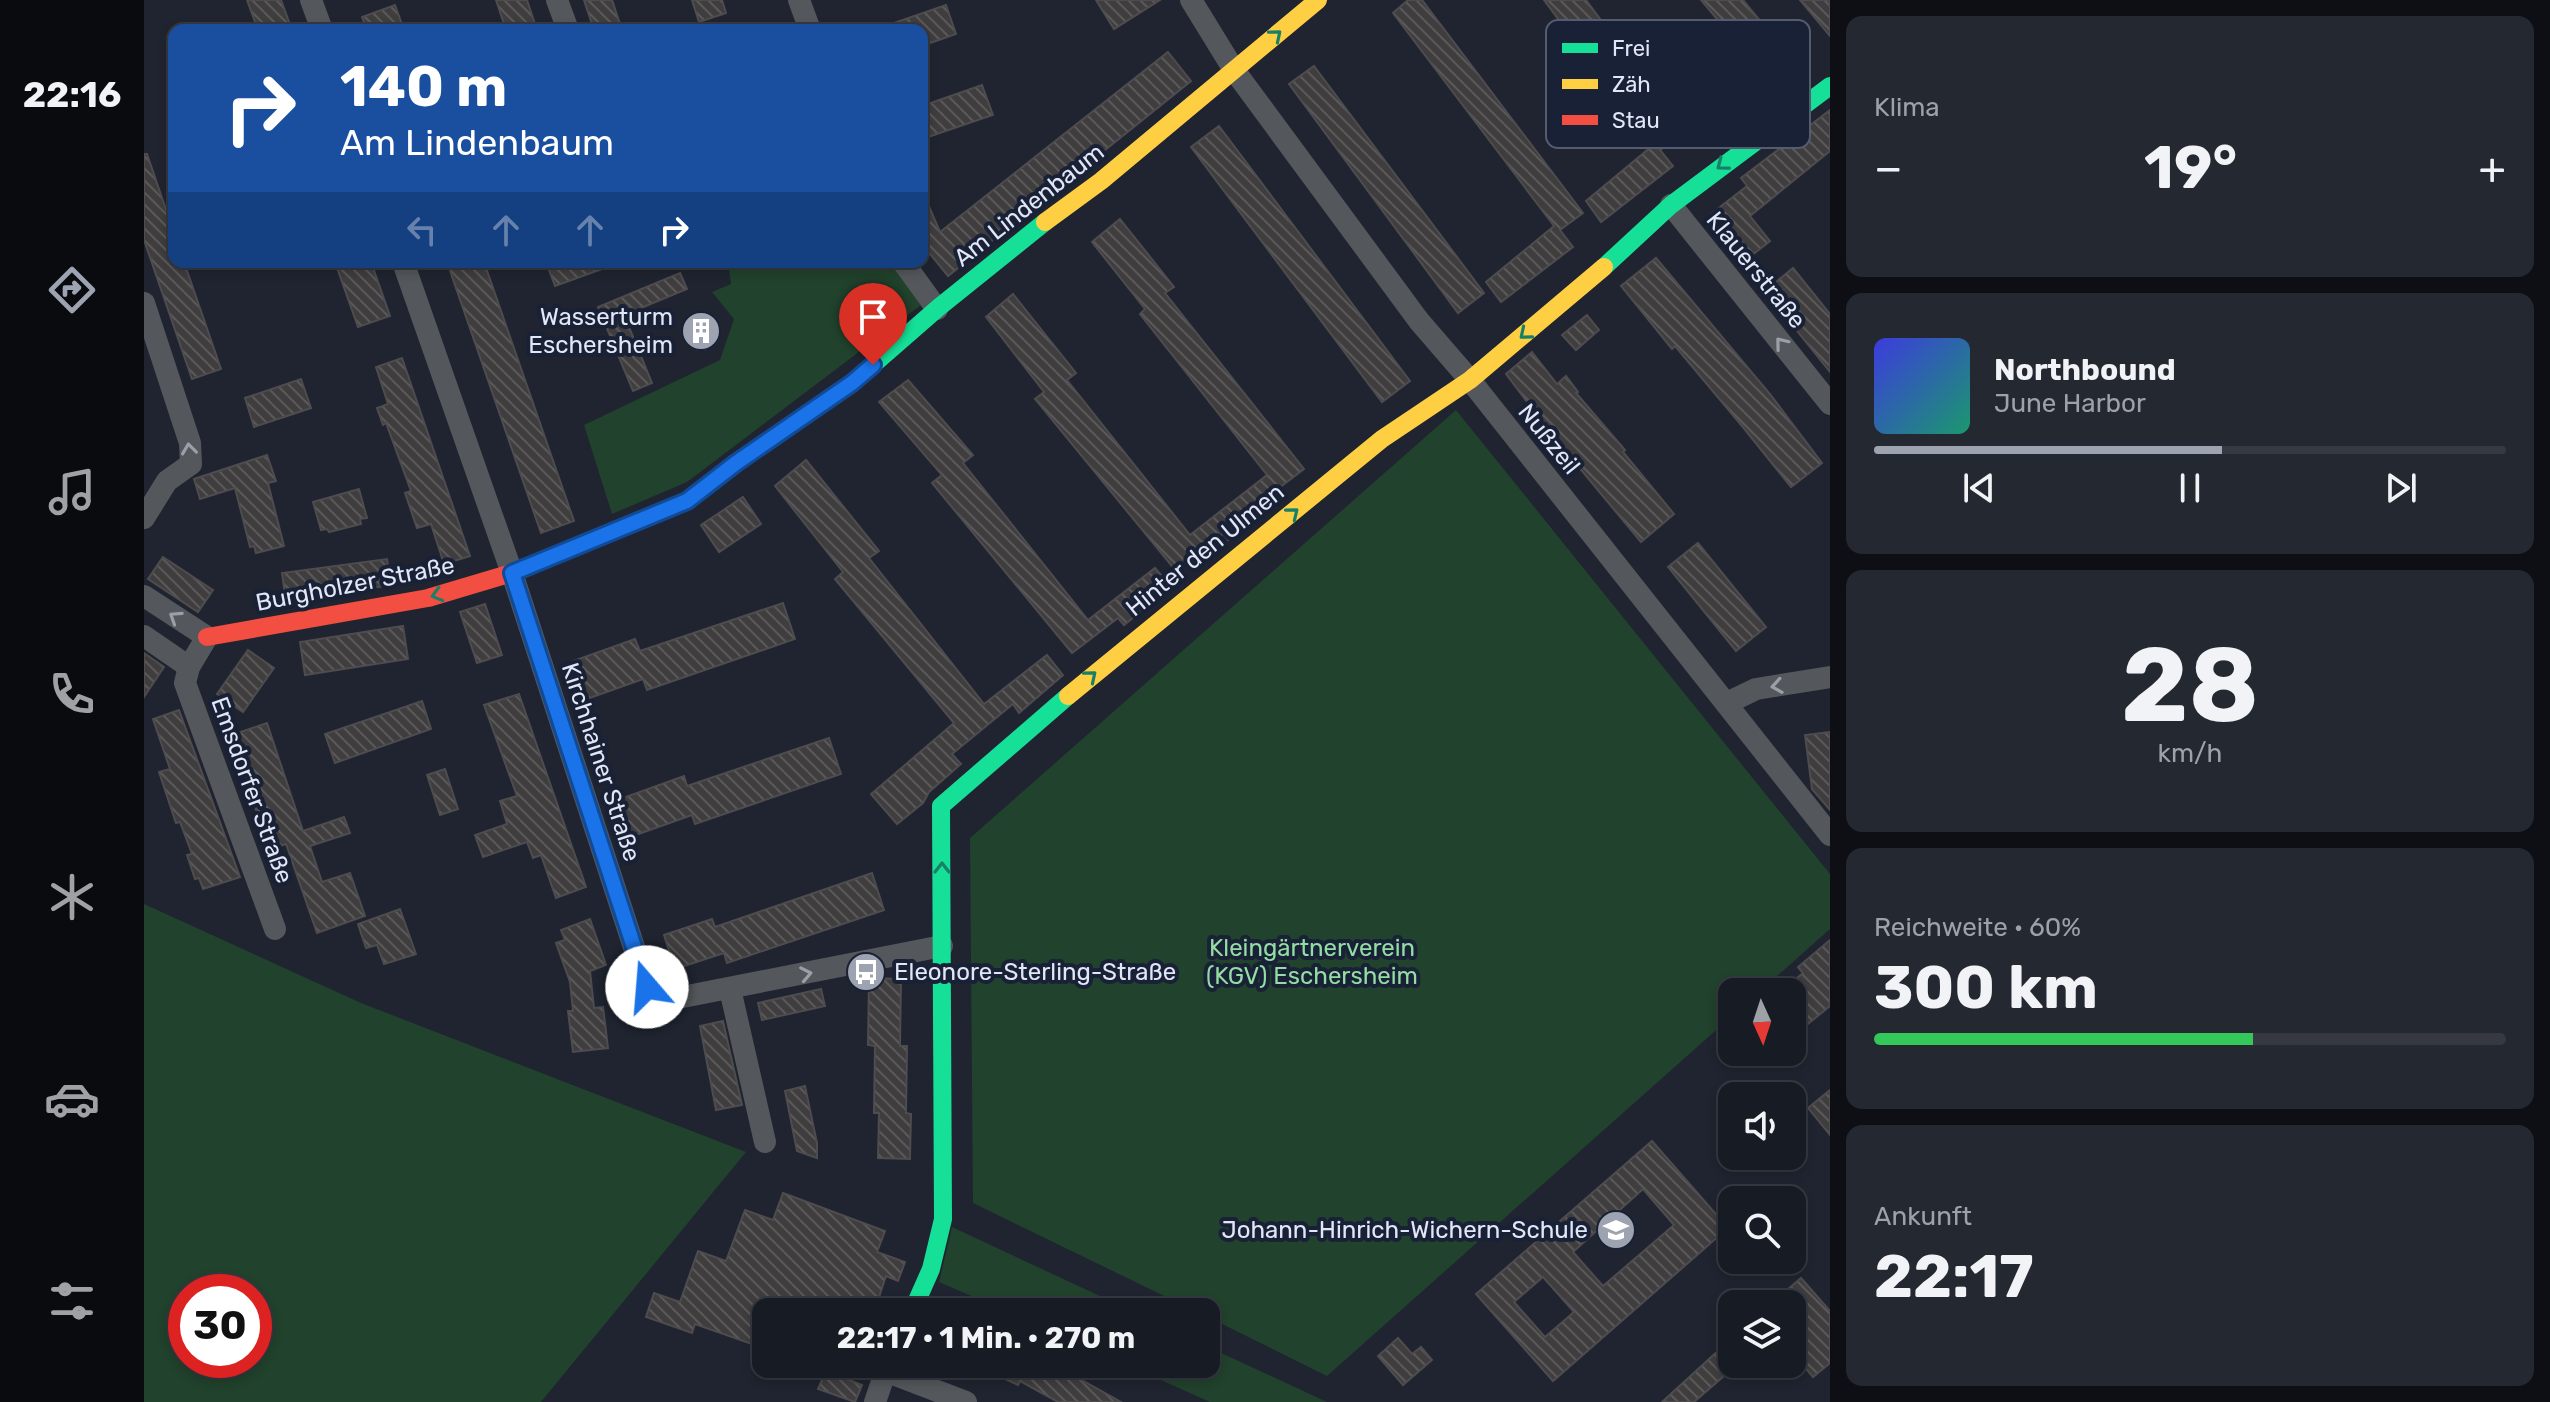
<!DOCTYPE html>
<html lang="de">
<head>
<meta charset="utf-8">
<style>
  :root { --surface:#171b24; --page:#242831; --text:#f1f3f6; --muted:#9ea1a6; --line:#363941; --accent:#9da3b1 }
  body { margin:0; font-family:Rubik,sans-serif; background:var(--page); color:var(--text); height:100vh; display:flex; flex-direction:column; font-size:30px; white-space:nowrap }
  * { box-sizing:border-box; margin:0 }
  p { font-size:26px; color:var(--muted) }
  .icon { flex:none; width:44px; height:44px; fill:none; stroke:currentColor; stroke-width:2; stroke-linecap:round; stroke-linejoin:round }
  .map { position:relative; flex:1; overflow:hidden }
  .sheet { display:flex; flex-direction:column; gap:16px; padding:16px; background:#0d0f14; width:720px }
  .sheet>* { flex:none }
  .top-card { position:absolute; left:24px; top:24px; width:760px; height:244px; border-radius:16px; box-shadow:0 4px 12px #0003,0 0 0 2px var(--line); background:#1a4fa0; color:#fff; overflow:hidden }
  .needle { width:52px; rotate:177deg }
  .buttons { position:absolute; left:1574px; top:978px; display:grid; gap:16px }
  .buttons a { display:grid; place-items:center; width:88px; height:88px; border-radius:16px; background:var(--surface); box-shadow:0 4px 12px #0003,0 0 0 2px var(--line); font-size:40px }
  .speed { position:absolute; left:24px; top:1274px; display:flex; gap:16px; font-size:40px; font-weight:700; text-align:center }
  .speed>* { display:grid; place-content:center; width:104px; height:104px; border-radius:50%; background:var(--surface); box-shadow:0 4px 12px #0003,0 0 0 2px var(--line); line-height:1 }
  .speed .limit { border:12px solid #d22; background:#fff; color:#111 }
  .pin { position:absolute; display:grid; place-items:center; width:68px; height:68px; color:#fff; margin:-82px -34px; border-radius:50% 50% 50% 0; rotate:-45deg; box-shadow:0 0 8px #0007 }
  .pin .icon { rotate:45deg }
  .me { position:absolute; width:88px; margin:-44px; rotate:342deg; stroke-linejoin:round; filter:drop-shadow(0 0 6px #0008) }
  .turn { display:flex; align-items:center; gap:28px; height:168px; padding:0 40px; font-size:36px }
  .turn .icon { width:104px; height:104px; stroke-width:2.5 }
  .turn b { display:block; font-size:56px; line-height:68px }
  .lanes { display:flex; align-items:center; height:76px; padding:0 40px; background:#0003; justify-content:center; gap:40px; direction:ltr }
  .lanes .off { opacity:.35 }
  .big { font-size:60px; font-weight:700; line-height:1.1 }
  .sheet .tile { flex:1; display:flex; flex-direction:column; justify-content:center; gap:12px; min-width:0; padding:0 28px; border-radius:16px; background:var(--page) }
  .sheet .dial { align-items:center; gap:0 }
  .dial b { font-size:104px; line-height:1 }
  .song { display:flex; align-items:center; gap:24px }
  .cover { width:96px; height:96px; border-radius:12px; background:linear-gradient(135deg,hsl(240 70% 55%),hsl(160 70% 35%)) }
  .played { height:8px; border-radius:4px; background:linear-gradient(90deg,var(--accent) 55%,var(--line) 55%) }
  .keys { display:flex; justify-content:space-around; direction:ltr }
  .heat { display:flex; justify-content:space-between; align-items:center; font-size:44px; direction:ltr }
  .charge { height:12px; border-radius:6px; background:linear-gradient(90deg,#34c759 60%,var(--line) 0) }
  .trip { position:absolute; left:608px; top:1298px; width:468px; height:80px; border-radius:16px; background:var(--surface); box-shadow:0 4px 12px #0003,0 0 0 2px var(--line); font-weight:700; line-height:80px; text-align:center }
  main { display:flex; flex:1; min-height:0 }
  .tab-bar { display:flex; flex-direction:column; width:144px; justify-content:space-around; align-items:center; background:#090b0e; color:var(--muted) }
  .tab-bar .icon { width:56px; height:56px }
  .tab-bar .on { color:var(--accent) }
  .tab-bar b { font-size:36px; color:var(--text) }
  .map>svg:first-child { display:block }
  .green { fill:#21422c; fill-rule:evenodd }
  .building { fill:url(#building-back-hatch); stroke:#4e4c4e; stroke-width:2; fill-rule:evenodd }
  .lines { fill:none; stroke-linecap:round; stroke-linejoin:round }
  .street { stroke:#54575b; stroke-width:22 }
  .fast { stroke:#16e098; stroke-width:18 }
  .slow { stroke:#ffcf43; stroke-width:18 }
  .jam { stroke:#f24e42; stroke-width:18 }
  .oneway { stroke:#188067 }
  .oneway2 { stroke:#9a9fa8 }
  .route-casing { stroke:#114b97; stroke-width:20 }
  .route { stroke:#1a73e8; stroke-width:14 }
  .labels { text-anchor:middle; dominant-baseline:central; stroke-width:8; stroke-linejoin:round; paint-order:stroke }
  .street-label { font-size:24px; fill:#e1e7f6; stroke:#192136 }
  .poi-label { font-size:24px; fill:#e1e7f6; stroke:#192136; text-anchor:end }
  .park-label { font-size:24px; fill:#93dda3; stroke:#192136 }
  .key { fill:#192136; stroke:#555c70; stroke-width:2 }
  .key-label { font-size:22px; fill:#e1e7f6 }
</style>
</head>
<body>
<main>
<nav class="tab-bar">
<b>22:16</b>
<svg class="icon on" aria-label="directions" viewBox="0 0 24 24"><path d="M12 3l9 9-9 9-9-9zM9 14v-3h6M13 9l2 2-2 2"/></svg>
<svg class="icon" aria-label="music" viewBox="0 0 24 24"><path d="M9 18V5l10-2v13"/><circle cx="6" cy="18" r="3"/><circle cx="16" cy="16" r="3"/></svg>
<svg class="icon" aria-label="phone" viewBox="0 0 24 24"><path d="M5 4h4l2 5-3 2q2 4 5 5l2-3 5 2v4C11 20 4 13 5 4z"/></svg>
<svg class="icon" aria-label="climate" viewBox="0 0 24 24"><path d="M12 3v18M4 7l16 10M4 17L20 7"/></svg>
<svg class="icon" aria-label="car" viewBox="0 0 24 24"><path d="M5 17H2v-5l4-1 3-4h7l3 4 3 1v5h-3M9 17h6M6 11h13"/><circle cx="7" cy="17" r="2"/><circle cx="17" cy="17" r="2"/></svg>
<svg class="icon" aria-label="filters" viewBox="0 0 24 24"><path d="M4 7h16M4 17h16"/><circle cx="9" cy="7" r="2"/><circle cx="15" cy="17" r="2"/></svg>
</nav>
<div class="map">
<svg width="1686" height="1402" viewBox="0 0 1686 1402">
  <defs>
    <pattern id="building-back-hatch" width="6" height="6" patternUnits="userSpaceOnUse" patternTransform="scale(2)"><rect width="6" height="6" fill="#3f3d3e"/><path d="M-1 5l2 2M0 0l6 6M5-1l2 2" fill="none" stroke="#5a595a"/></pattern>
  </defs>
  <rect width="100%" height="100%" fill="#1f2430"/>
  <g class="green">
    <polygon points="584,262 747,262 777,305 543,482 468,514 440,425 576,360 590,319 568,292 587,284"/>
    <polygon points="1312,410 1686,874 1686,929 1615,992 1588,992 1588,1016 1183,1376 1062,1316 1062,1312 1053,1312 829,1203 826,838"/>
    <path d="M0 904 217 1003 602 1152 397 1402H0ZM110 1292V1360H42V1292Z"/>
    <polygon points="808,1227 990,1312 864,1312 795,1282"/>
    <polygon points="1062,1346 1183,1402 1066,1402 981,1364 1062,1364"/>
  </g>
  <g class="building">
    <polygon points="103,0 137,0 148,30 114,30"/>
    <polygon points="352,0 383,0 393,30 362,30"/>
    <polygon points="440,0 468,0 478,30 450,30"/>
    <polygon points="548,0 578,0 582,13 555,22"/>
    <polygon points="952,0 1016,0 970,29"/>
    <polygon points="1264,0 1278,0 1439,213 1416,230 1429,247 1357,302 1342,282 1410,226 1249,13"/>
    <polygon points="1400,0 1442,0 1540,132 1516,150 1529,166 1457,222 1442,201 1508,146"/>
    <polygon points="1557,0 1599,0 1640,50 1617,69 1630,85 1557,142 1540,119 1610,63"/>
    <polygon points="1656,0 1686,0 1686,36"/>
    <polygon points="251,5 260,30 223,30 218,17"/>
    <polygon points="802,5 812,34 778,46 778,30 739,30 738,27"/>
    <polygon points="1024,52 1047,81 804,276 778,244 778,190 796,232"/>
    <polygon points="1170,66 1340,293 1314,313 1145,84"/>
    <polygon points="838,85 849,115 778,139 778,106"/>
    <polygon points="1686,110 1686,151 1606,216 1626,241 1603,259 1567,214 1603,186 1597,178"/>
    <polygon points="1075,126 1266,381 1238,402 1047,147"/>
    <polygon points="0,154 3,154 30,233 30,262 40,262 77,369 48,379 0,240"/>
    <polygon points="976,219 1030,287 1021,293 1160,469 1123,497 1128,504 1084,540 1079,534 1032,571 891,399 900,392 842,317 869,294 932,373 923,380 1046,535 1123,475 996,314 1001,309 948,242"/>
    <polygon points="1512,258 1626,394 1678,463 1647,487 1598,426 1531,346 1528,349 1477,286"/>
    <polygon points="191,262 227,262 246,316 214,327"/>
    <polygon points="303,262 340,262 430,521 397,533"/>
    <polygon points="402,262 472,262 472,264 411,286"/>
    <polygon points="1649,268 1686,314 1686,372 1621,291"/>
    <polygon points="536,273 543,289 480,315 508,383 489,391 454,307"/>
    <circle cx="557" cy="332" r="18"/>
    <polygon points="1443,315 1455,330 1432,350 1418,335"/>
    <polygon points="1388,352 1413,384 1422,376 1434,392 1432,393 1481,450 1479,452 1530,514 1497,542 1408,435 1362,374"/>
    <polygon points="258,358 326,556 300,564 287,524 273,528 261,493 267,491 242,423 239,425 233,408 244,404 232,367"/>
    <polygon points="157,379 167,408 110,427 101,398"/>
    <polygon points="764,380 829,455 819,463 944,620 1011,568 1027,587 980,625 974,618 928,653 788,483 798,475 735,402"/>
    <polygon points="123,455 132,481 124,483 140,546 112,553 110,546 106,547 91,488 56,499 50,479"/>
    <polygon points="662,460 735,551 725,558 840,704 903,655 919,675 875,713 869,704 808,754 817,764 785,792 779,803 753,824 727,794 810,723 691,579 699,572 631,486"/>
    <polygon points="215,489 223,518 216,519 217,524 185,532 183,529 177,530 169,502"/>
    <polygon points="599,497 617,524 575,552 557,525"/>
    <polygon points="1554,543 1622,627 1592,651 1524,567"/>
    <polygon points="19,557 69,590 54,612 4,579"/>
    <polygon points="243,559 247,585 142,602 138,573"/>
    <polygon points="639,603 651,639 503,690 499,679 443,699 429,661 491,639 496,651"/>
    <polygon points="341,604 358,655 333,663 316,612"/>
    <polygon points="259,626 264,659 161,675 156,642"/>
    <polygon points="104,650 130,668 99,712 73,694"/>
    <polygon points="0,653 20,667 0,697"/>
    <polygon points="375,694 442,887 412,898 397,855 389,858 383,842 339,857 331,835 363,824 356,801 373,796 340,705"/>
    <polygon points="278,701 287,729 191,763 181,734"/>
    <polygon points="35,710 96,877 59,889 55,878 51,879 43,855 48,854 36,822 32,823 15,772 26,769 9,719"/>
    <polygon points="123,723 159,831 200,817 206,833 166,846 178,882 206,873 221,916 173,933 142,844 125,850 88,735"/>
    <polygon points="1686,732 1686,810 1668,789 1661,735"/>
    <polygon points="685,738 697,774 551,824 548,815 489,836 476,799 540,776 543,786"/>
    <polygon points="301,769 314,809 296,815 283,775"/>
    <polygon points="728,873 740,910 583,963 580,953 531,969 520,935 568,919 571,927"/>
    <polygon points="256,909 272,954 240,964 233,945 222,948 214,924"/>
    <polygon points="446,919 462,965 446,971 450,1008 459,1007 464,1048 429,1052 424,1011 429,1011 426,982 412,943 421,940 417,930"/>
    <polygon points="1686,940 1686,1006 1648,1037 1648,982 1659,973 1654,967"/>
    <polygon points="725,978 757,979 756,1046 763,1046 762,1113 767,1114 766,1159 734,1158 735,1113 730,1113 731,1046 724,1045"/>
    <polygon points="677,989 681,1006 618,1020 614,1003"/>
    <polygon points="579,1021 598,1105 572,1110 556,1026"/>
    <polygon points="661,1086 673,1143 673,1158 653,1151 641,1091"/>
    <polygon points="1686,1090 1686,1135 1664,1108"/>
    <path d="M1508 1141 1584 1228 1409 1381 1332 1294ZM1499 1189 1530 1225 1459 1286 1429 1252ZM1399 1277 1430 1312 1401 1337 1370 1302Z"/>
    <polygon points="639,1193 741,1231 733,1252 761,1262 754,1281 742,1276 730,1312 622,1312 622,1349 551,1324 548,1333 502,1317 510,1293 536,1302 554,1251 582,1261 601,1210 629,1220"/>
    <polygon points="1657,1278 1686,1311 1686,1363 1669,1377 1648,1352 1648,1304 1627,1304"/>
    <polygon points="1254,1338 1268,1354 1277,1347 1288,1360 1259,1385 1234,1356"/>
    <polygon points="1588,1338 1588,1369 1550,1402 1518,1402"/>
    <polygon points="829,1364 909,1364 977,1402 914,1402 876,1381 874,1385"/>
    <polygon points="682,1371 718,1385 711,1402 674,1389"/>
  </g>
  <g class="lines">
    <g class="street">
      <polyline points="167,0 178,30"/>
      <polyline points="413,0 424,30"/>
      <polyline points="655,0 666,30"/>
      <polyline points="1047,0 1090,70 1275,321 1326,380 1686,835"/>
      <polyline points="1527,205 1686,404"/>
      <polyline points="259,262 368,573 503,987 513,1002 798,946"/>
      <polyline points="759,262 793,309"/>
      <polyline points="0,303 46,443 47,464 23,481 0,518"/>
      <polyline points="0,596 63,637 45,667 41,683 131,929"/>
      <polyline points="0,636 45,667"/>
      <polyline points="1583,703 1612,689 1686,677"/>
      <polyline points="586,989 621,1142"/>
      <polyline points="741,1371 822,1402"/>
      <polyline points="731,1402 744,1364"/>
    </g>
    <g class="fast">
      <polyline points="1460,267 1527,205 1686,86"/>
      <polyline points="489,523 543,501 592,463 708,383 794,308 901,222"/>
      <polyline points="768,1312 787,1269 799,1219 797,806 924,696"/>
    </g>
    <g class="slow">
      <polyline points="901,222 957,181 1174,0"/>
      <polyline points="924,696 1238,439 1326,380 1460,267"/>
    </g>
    <polyline class="jam" points="63,637 284,598 368,573 489,523"/>
  </g>
  <defs><path id="oneway-chevron" d="M-2-3.5L2.5 0L-2 3.5" fill="none" stroke-width="1.6" stroke-linecap="round" stroke-linejoin="round" transform="scale(2)"/></defs>
  <g class="oneway">
    <use href="#oneway-chevron" transform="translate(1132 35) rotate(-40)"/>
    <use href="#oneway-chevron" transform="translate(1578 165) rotate(143)"/>
    <use href="#oneway-chevron" transform="translate(1381 334) rotate(140)"/>
    <use href="#oneway-chevron" transform="translate(1149 513) rotate(-39)"/>
    <use href="#oneway-chevron" transform="translate(293 595) rotate(164)"/>
    <use href="#oneway-chevron" transform="translate(947 676) rotate(-40)"/>
    <use href="#oneway-chevron" transform="translate(798 868) rotate(-90)"/>
  </g>
  <g class="oneway2">
    <use href="#oneway-chevron" transform="translate(1637 343) rotate(-129)"/>
    <use href="#oneway-chevron" transform="translate(45 449) rotate(-97)"/>
    <use href="#oneway-chevron" transform="translate(31 617) rotate(-147)"/>
    <use href="#oneway-chevron" transform="translate(1633 686) rotate(171)"/>
    <use href="#oneway-chevron" transform="translate(662 974) rotate(-11)"/>
  </g>
  <g class="lines">
    <defs>
      <polyline id="route" points="503,987 368,573 543,501 592,463 708,383 729,365"/>
    </defs>
    <use href="#route" class="route-casing"/>
    <use href="#route" class="route"/>
  </g>
  <defs>
    <symbol id="building-disc" viewBox="-11 -11 22 22"><circle r="9.5" fill="#9da3b1" stroke="#192136"/><path d="M-4-6H4V6H1V3H-1V6H-4ZM-2.5-4.3h1.7v1.8h-1.7ZM.8-4.3h1.7v1.8H.8ZM-2.5-1h1.7V.8h-1.7ZM.8-1h1.7V.8H.8Z" fill="#fff"/></symbol>
    <symbol id="bus-disc" viewBox="-11 -11 22 22"><circle r="9.5" fill="#9da3b1" stroke="#192136"/><path d="M-5-6H5V4H4V6H2V4H-2V6H-4V4H-5ZM-3.5-4V0h7V-4ZM-3.5 1.2v1.5H-2V1.2ZM2 1.2v1.5H3.5V1.2Z" fill="#fff"/></symbol>
    <symbol id="school-disc" viewBox="-11 -11 22 22"><circle r="9.5" fill="#9da3b1" stroke="#192136"/><path d="M0-5L7-2L0 1L-7-2ZM-4 1L0 2.5L4 1V4Q0 6-4 4Z" fill="#fff"/></symbol>
  </defs>
  <g fill-rule="evenodd">
    <use href="#building-disc" x="535" y="309" width="44" height="44"/>
    <use href="#bus-disc" x="700" y="950" width="44" height="44"/>
    <use href="#school-disc" x="1450" y="1208" width="44" height="44"/>
  </g>
  <g class="labels">
    <g class="street-label">
      <text transform="translate(885 205) rotate(-38)">Am Lindenbaum</text>
      <text transform="translate(1612 270) rotate(51)">Klauerstraße</text>
      <text transform="translate(1405 439) rotate(51)">Nußzeil</text>
      <text transform="translate(1061 550) rotate(-39)">Hinter den Ulmen</text>
      <text transform="translate(211 584) rotate(-11)">Burgholzer Straße</text>
      <text transform="translate(457 762) rotate(72)">Kirchhainer Straße</text>
      <text transform="translate(108 790) rotate(70)">Emsdorfer Straße</text>
    </g>
    <g class="poi-label">
      <text x="529" y="317">Wasserturm<tspan x="529" dy="28">Eschersheim</tspan></text>
      <text x="750" y="972" text-anchor="start">Eleonore-Sterling-Straße</text>
      <text x="1444" y="1230">Johann-Hinrich-Wichern-Schule</text>
    </g>
    <g class="park-label">
      <text x="1168" y="948">Kleingärtnerverein<tspan x="1168" dy="28">(KGV) Eschersheim</tspan></text>
    </g>
  </g>
  <rect x="1402" y="20" width="264" height="128" rx="12" class="key"/>
  <rect x="1418" y="43" width="36" height="10" fill="#16e098"/>
  <rect x="1418" y="79" width="36" height="10" fill="#ffcf43"/>
  <rect x="1418" y="115" width="36" height="10" fill="#f24e42"/>
  <g class="key-label">
    <text x="1468" y="56">Frei</text>
    <text x="1468" y="92">Zäh</text>
    <text x="1468" y="128">Stau</text>
  </g>
</svg>
<div class="buttons">
<a><svg class="needle" viewBox="-14 -14 28 28"><path d="M0-13l5 13h-10z" fill="#e53935"/><path d="M0 13l5-13h-10z" fill="#9ea1a6"/></svg></a>
<a><svg class="icon" aria-label="sound" viewBox="0 0 24 24"><path d="M4 9h4l5-4v14l-5-4H4zM17 9q2 3 0 6"/></svg></a>
<a><svg class="icon" aria-label="search" viewBox="0 0 24 24"><circle cx="10" cy="10" r="6"/><path d="M15 15l6 6"/></svg></a>
<a><svg class="icon" aria-label="layers" viewBox="0 0 24 24"><path d="M12 4l9 5-9 5-9-5zM3 14l9 5 9-5"/></svg></a>
</div>
<div class="speed"><div class="limit">30</div></div>
<div class="pin" style="left:729px;top:365px;background:#d93025"><svg class="icon" aria-label="arrive" viewBox="0 0 24 24"><path d="M6 21V4h12l-3 4 3 4H6"/></svg></div>
<svg class="me" style="left:503px;top:987px" viewBox="-20 -20 40 40"><circle r="19" fill="#fff"/><path d="M0-13L10 11 0 6-10 11z" fill="#1a73e8"/></svg>
<div class="trip">22:17 · 1 Min. · 270 m</div>
<div class="top-card">
<div class="turn"><svg class="icon" aria-label="right" viewBox="0 0 24 24"><path d="M7 20v-9h11M14 6l5 5-5 5"/></svg><div><b>140 m</b>Am Lindenbaum</div></div>
<div class="lanes"><svg class="icon off" aria-label="left" viewBox="0 0 24 24"><path d="M17 20v-9H6M10 6l-5 5 5 5"/></svg><svg class="icon off" aria-label="ahead" viewBox="0 0 24 24"><path d="M12 20V5M6 11l6-6 6 6"/></svg><svg class="icon off" aria-label="ahead" viewBox="0 0 24 24"><path d="M12 20V5M6 11l6-6 6 6"/></svg><svg class="icon" aria-label="right" viewBox="0 0 24 24"><path d="M7 20v-9h11M14 6l5 5-5 5"/></svg></div>
</div>
</div>
<section class="sheet">
<div class="tile"><p>Klima</p>
<div class="heat"><a>−</a><b class="big">19°</b><a>+</a></div>
</div>
<div class="tile">
<div class="song"><i class="cover"></i><div><b>Northbound</b><p>June Harbor</p></div></div>
<div class="played"></div>
<div class="keys"><svg class="icon" aria-label="previous" viewBox="0 0 24 24"><path d="M18 5L8 12l10 7zM5 5v14"/></svg><svg class="icon" aria-label="pause" viewBox="0 0 24 24"><path d="M8 5v14M16 5v14"/></svg><svg class="icon" aria-label="next" viewBox="0 0 24 24"><path d="M6 5l10 7-10 7zM19 5v14"/></svg></div>
</div>
<div class="tile dial"><b>28</b><p>km/h</p></div>
<div class="tile"><p>Reichweite · 60%</p><b class="big">300 km</b><div class="charge"></div></div>
<div class="tile"><p>Ankunft</p><b class="big">22:17</b></div>
</section>
</main>
</body>
</html>
